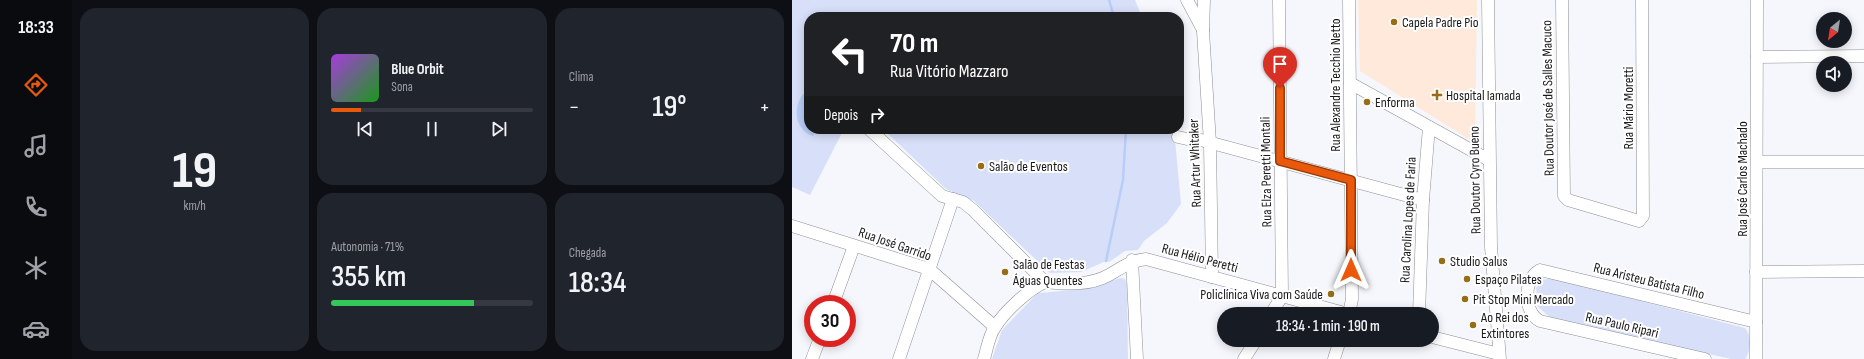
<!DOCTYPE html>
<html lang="pt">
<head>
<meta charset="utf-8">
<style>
  :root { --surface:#171b24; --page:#20242c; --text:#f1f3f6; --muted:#9ea1a6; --line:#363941; --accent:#ea580c }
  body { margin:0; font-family:"Sofia Sans Condensed",sans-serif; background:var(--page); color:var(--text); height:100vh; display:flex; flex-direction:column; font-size:15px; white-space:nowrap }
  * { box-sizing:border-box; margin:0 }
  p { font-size:13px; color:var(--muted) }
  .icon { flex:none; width:22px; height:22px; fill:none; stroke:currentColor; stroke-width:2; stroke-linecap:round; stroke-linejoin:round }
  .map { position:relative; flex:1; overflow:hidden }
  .side { display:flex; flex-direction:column; gap:8px; padding:8px; background:#0d0f14; width:720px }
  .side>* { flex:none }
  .banner { position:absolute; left:12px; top:12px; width:380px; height:122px; border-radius:16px; box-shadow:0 2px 10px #0003; background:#202124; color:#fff; overflow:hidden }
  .needle { width:26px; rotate:210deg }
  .fabs { position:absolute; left:1024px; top:12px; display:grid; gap:8px }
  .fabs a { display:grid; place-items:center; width:36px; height:36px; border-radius:50%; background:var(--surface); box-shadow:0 2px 10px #0003; font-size:20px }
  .speed { position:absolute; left:12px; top:295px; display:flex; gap:8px; font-size:20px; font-weight:700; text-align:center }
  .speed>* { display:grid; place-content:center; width:52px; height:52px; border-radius:50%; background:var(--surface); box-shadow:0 2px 10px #0003; line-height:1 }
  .speed .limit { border:6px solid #d22; background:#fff; color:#111 }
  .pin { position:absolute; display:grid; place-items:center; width:34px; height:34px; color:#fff; margin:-41px -17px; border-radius:50% 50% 50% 0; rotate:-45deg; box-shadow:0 0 4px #0007 }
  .pin .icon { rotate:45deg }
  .me { position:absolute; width:44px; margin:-22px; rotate:0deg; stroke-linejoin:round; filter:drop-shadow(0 0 3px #0008) }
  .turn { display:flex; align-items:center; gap:14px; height:84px; padding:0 20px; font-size:18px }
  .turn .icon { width:52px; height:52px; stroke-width:2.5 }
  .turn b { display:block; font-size:28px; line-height:34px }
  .then { display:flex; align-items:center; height:38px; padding:0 20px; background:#0003; gap:8px; font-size:15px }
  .big { font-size:30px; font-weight:600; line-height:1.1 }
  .side .card { flex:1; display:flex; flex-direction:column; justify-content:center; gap:6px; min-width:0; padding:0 14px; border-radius:16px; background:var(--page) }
  .side .dial { align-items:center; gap:0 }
  .dial b { font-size:52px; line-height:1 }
  .song { display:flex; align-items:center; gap:12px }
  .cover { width:48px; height:48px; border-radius:6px; background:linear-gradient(135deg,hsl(280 70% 55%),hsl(120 70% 35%)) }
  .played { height:4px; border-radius:2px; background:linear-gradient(90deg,var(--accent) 15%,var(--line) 15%) }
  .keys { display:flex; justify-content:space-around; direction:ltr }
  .heat { display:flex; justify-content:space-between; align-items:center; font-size:22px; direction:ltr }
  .charge { height:6px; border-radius:3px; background:linear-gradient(90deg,#34c759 71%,var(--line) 0) }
  .side .tiles { flex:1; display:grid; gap:8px; grid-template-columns:repeat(3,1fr) }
  .card:first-child { grid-row:span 2 }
  .trip { position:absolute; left:425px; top:307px; width:222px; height:40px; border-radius:20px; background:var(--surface); box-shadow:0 2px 10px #0003; font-weight:600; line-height:40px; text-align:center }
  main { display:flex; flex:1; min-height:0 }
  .menu { display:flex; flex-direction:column; width:72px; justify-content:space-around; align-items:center; background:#090b0e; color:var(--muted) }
  .menu .icon { width:28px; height:28px }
  .menu .selected { color:var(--accent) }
  .menu b { font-size:18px; color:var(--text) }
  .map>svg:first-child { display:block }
  .medical { fill:#fee9db }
  .green { fill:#d8e0f9 }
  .water { fill:#b8cdf7 }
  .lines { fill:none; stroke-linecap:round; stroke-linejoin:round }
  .stream { stroke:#b8cdf7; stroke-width:2.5 }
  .minor-casing { stroke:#8e9094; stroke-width:13 }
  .minor { stroke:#fff; stroke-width:12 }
  .route-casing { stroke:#983908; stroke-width:10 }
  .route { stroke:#ea580c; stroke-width:7 }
  .poi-dot { fill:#956e17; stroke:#fff; stroke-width:1.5 }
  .labels { text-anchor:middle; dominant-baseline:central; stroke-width:4; stroke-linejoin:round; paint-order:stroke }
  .poi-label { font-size:14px; fill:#19191b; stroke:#fff; text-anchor:start }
  .street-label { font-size:14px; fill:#19191b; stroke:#fff }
</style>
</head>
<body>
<main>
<nav class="menu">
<b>18:33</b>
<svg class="icon selected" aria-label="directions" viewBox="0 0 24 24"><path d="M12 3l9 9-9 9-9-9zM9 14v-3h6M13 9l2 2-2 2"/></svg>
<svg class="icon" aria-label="music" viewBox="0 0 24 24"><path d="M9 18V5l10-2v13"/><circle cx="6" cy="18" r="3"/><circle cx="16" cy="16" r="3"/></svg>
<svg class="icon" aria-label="phone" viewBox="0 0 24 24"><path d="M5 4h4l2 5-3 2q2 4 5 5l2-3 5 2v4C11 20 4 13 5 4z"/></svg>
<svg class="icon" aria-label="climate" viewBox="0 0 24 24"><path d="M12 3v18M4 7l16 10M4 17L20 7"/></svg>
<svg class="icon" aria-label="car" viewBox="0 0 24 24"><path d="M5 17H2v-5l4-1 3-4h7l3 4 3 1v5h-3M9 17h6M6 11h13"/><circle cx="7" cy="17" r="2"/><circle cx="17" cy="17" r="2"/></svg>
</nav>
<section class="side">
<div class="tiles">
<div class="card dial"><b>19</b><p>km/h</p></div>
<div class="card">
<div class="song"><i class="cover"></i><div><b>Blue Orbit</b><p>Sona</p></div></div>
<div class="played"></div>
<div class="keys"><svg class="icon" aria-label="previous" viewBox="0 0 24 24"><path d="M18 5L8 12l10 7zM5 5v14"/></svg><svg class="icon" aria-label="pause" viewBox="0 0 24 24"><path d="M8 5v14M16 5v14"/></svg><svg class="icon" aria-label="next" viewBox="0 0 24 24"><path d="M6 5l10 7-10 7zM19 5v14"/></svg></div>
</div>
<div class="card"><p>Clima</p>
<div class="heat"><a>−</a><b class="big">19°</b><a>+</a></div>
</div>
<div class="card"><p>Autonomia · 71%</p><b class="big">355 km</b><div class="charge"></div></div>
<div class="card"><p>Chegada</p><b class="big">18:34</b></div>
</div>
</section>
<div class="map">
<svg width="1072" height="359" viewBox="0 0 1072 359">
  <rect width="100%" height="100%" fill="#f5f7fc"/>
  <polygon class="medical" points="566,0 685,0 683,143 568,71"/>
  <g class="green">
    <polygon points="0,0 343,0 350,17 17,17 17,129 52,129 18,195 0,187"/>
    <polygon points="91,129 382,129 389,204 375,223 352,241 346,250 333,251 317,262 314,261 289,272 258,273 182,201 154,189"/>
    <path d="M328 278 333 279 335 284 336 359H200L210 330 246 293C275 291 301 287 328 278Z"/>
    <path d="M761 278 953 328C960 335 959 352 953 359H939L759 318 746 307 744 288 750 280Z"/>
  </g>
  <path class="water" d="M17 89V129H26L21 136C0 129 0 100 17 89Z"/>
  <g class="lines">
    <g class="stream">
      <polyline points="317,0 322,17"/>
      <polyline points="314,261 331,180 334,129"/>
    </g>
    <defs>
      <g id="minor">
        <polyline points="395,0 411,30"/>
        <polyline points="412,0 411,31 418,143 420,277"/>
        <polyline points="696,0 699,247 708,359"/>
        <polyline points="770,0 772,196 776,200 847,221 851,216 850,0"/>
        <polyline points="965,57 1072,56"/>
        <polyline points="558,83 697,160"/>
        <polyline points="77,129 150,196 171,202 181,210 253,282"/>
        <polyline points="386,137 395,139 405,139 631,200"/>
        <polyline points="965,162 1072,162"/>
        <polyline points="0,226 137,269 203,327"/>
        <polyline points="340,260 345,359"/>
        <polyline points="964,272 1072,271"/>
        <path d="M253 282C275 284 297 286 317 275 331 267 338 261 354 259L556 314"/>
        <polyline points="41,304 62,246"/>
        <polyline points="479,314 490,296 487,0"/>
        <polyline points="557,314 560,299 557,0"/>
        <polyline points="627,314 631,200 637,127"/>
        <polyline points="640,337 707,354"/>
        <polyline points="20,359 28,338"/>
        <polyline points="107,359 161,199"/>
        <path d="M192 359C195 349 197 335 203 327 213 311 237 289 253 282"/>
        <polyline points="452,359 464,340"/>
        <polyline points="542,359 548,340"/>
        <path d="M913 359 748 321C731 312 731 279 748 270L964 322"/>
        <polyline points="964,359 965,0"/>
      </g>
    </defs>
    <use href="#minor" class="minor-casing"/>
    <use href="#minor" class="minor"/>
  </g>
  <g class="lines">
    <defs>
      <polyline id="route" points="488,88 488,161 559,180 559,270"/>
    </defs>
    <use href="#route" class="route-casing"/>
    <use href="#route" class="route"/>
  </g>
  <g class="poi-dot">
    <circle cx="602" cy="22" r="4"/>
    <path d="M643 89h4v4h4v4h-4v4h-4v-4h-4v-4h4z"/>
    <circle cx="575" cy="102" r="4"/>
    <circle cx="189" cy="166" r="4"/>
    <circle cx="650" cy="261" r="4"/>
    <circle cx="213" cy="272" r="4"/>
    <circle cx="675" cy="279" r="4"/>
    <circle cx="539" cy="294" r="4"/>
    <circle cx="673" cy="299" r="4"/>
    <circle cx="681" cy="325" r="4"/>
  </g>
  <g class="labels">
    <g class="poi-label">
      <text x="610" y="22">Capela Padre Pio</text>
      <text x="654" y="95">Hospital Iamada</text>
      <text x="583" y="102">Enforma</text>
      <text x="197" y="166">Salão de Eventos</text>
      <text x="658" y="261">Studio Salus</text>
      <text x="221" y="264">Salão de Festas<tspan x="221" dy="16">Águas Quentes</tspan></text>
      <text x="683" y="279">Espaço Pilates</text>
      <text x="531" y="294" text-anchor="end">Policlínica Viva com Saúde</text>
      <text x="681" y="299">Pit Stop Mini Mercado</text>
      <text x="689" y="317">Ao Rei dos<tspan x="689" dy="16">Extintores</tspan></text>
    </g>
    <g class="street-label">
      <text transform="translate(543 85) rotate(-90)">Rua Alexandre Tecchio Netto</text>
      <text transform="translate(756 98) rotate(-91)">Rua Doutor José de Salles Macuco</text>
      <text transform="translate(836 108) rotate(-90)">Rua Mário Moretti</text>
      <text transform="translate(403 163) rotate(-92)">Rua Artur Whitaker</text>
      <text transform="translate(474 172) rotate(-91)">Rua Elza Peretti Montali</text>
      <text transform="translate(950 179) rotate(-90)">Rua José Carlos Machado</text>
      <text transform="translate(683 180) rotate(-91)">Rua Doutor Cyro Bueno</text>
      <text transform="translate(616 220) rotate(-87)">Rua Carolina Lopes de Faria</text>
      <text transform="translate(103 244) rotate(19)">Rua José Garrido</text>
      <text transform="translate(408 258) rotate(15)">Rua Hélio Peretti</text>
      <text transform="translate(857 281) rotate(14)">Rua Aristeu Batista Filho</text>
      <text transform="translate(830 325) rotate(13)">Rua Paulo Ripari</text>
    </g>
  </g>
</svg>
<div class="fabs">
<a><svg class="needle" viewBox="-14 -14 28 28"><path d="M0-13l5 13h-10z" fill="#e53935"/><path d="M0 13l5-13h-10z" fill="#9ea1a6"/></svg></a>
<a><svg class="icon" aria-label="sound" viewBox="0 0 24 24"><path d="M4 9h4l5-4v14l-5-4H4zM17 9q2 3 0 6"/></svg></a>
</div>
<div class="speed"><div class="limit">30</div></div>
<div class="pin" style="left:488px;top:88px;background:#d93025"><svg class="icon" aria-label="arrive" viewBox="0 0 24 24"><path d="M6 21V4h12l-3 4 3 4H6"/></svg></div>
<svg class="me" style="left:559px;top:270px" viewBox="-20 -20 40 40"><path d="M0-17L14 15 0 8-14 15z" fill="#ea580c" stroke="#fff" stroke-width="4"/></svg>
<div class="trip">18:34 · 1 min · 190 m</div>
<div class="banner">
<div class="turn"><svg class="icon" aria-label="left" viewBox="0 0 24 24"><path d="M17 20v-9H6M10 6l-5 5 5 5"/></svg><div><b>70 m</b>Rua Vitório Mazzaro</div></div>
<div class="then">Depois<svg class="icon" aria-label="right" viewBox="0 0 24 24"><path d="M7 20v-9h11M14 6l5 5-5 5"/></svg></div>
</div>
</div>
</main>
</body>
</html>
